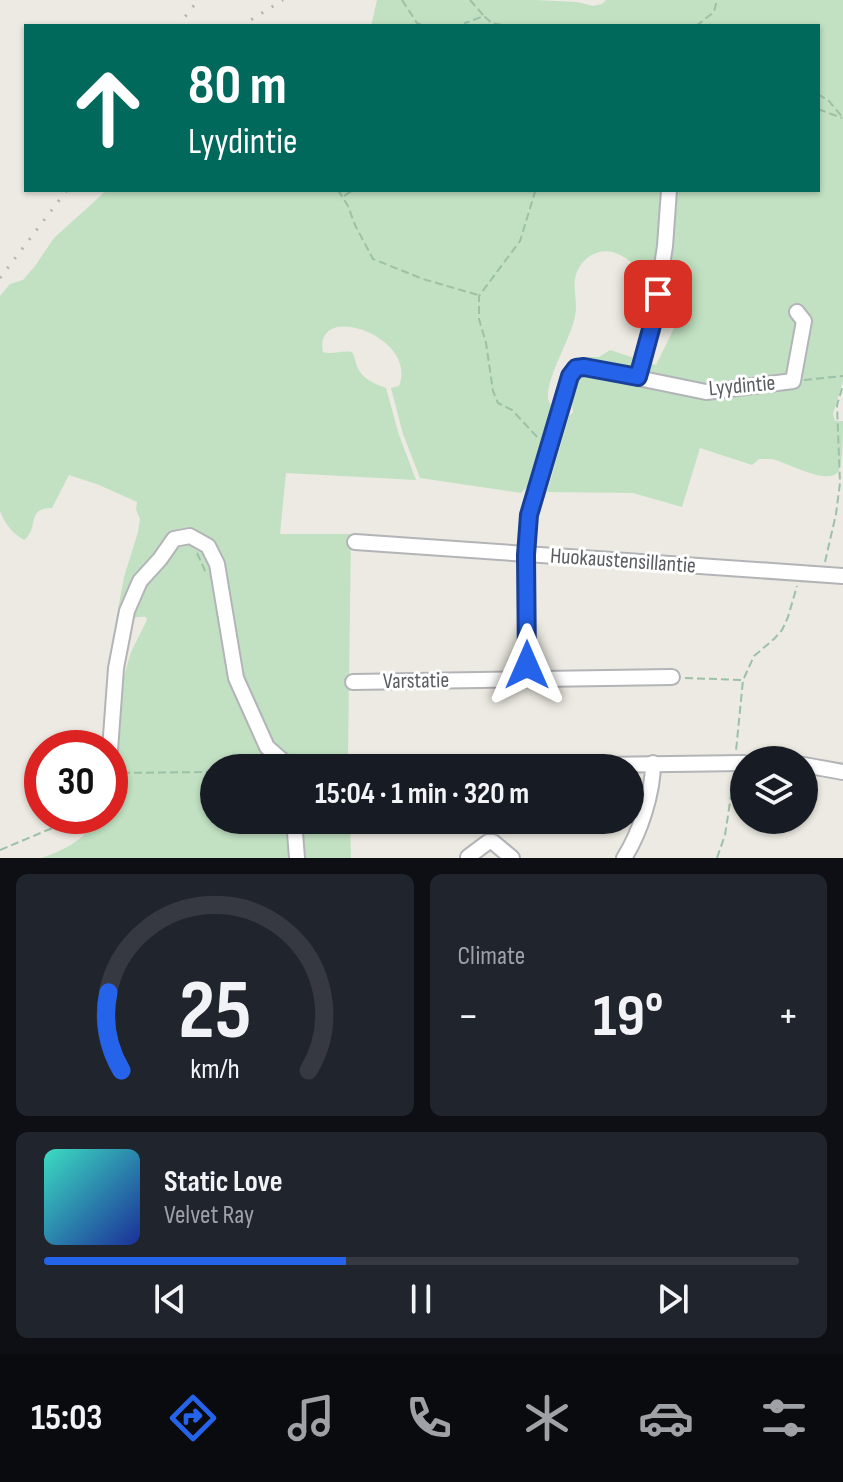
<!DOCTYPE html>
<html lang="en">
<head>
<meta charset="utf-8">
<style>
  :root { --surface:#171b24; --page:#20242c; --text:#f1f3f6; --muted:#9ea1a6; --line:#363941; --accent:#2563eb }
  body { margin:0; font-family:"Sofia Sans Condensed",sans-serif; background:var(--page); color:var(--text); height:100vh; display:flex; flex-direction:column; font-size:30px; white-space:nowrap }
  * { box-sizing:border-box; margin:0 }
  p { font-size:26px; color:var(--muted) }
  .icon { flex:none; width:44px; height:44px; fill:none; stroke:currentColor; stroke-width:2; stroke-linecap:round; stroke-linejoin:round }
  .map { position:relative; height:858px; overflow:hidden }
  .drawer { display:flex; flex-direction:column; gap:16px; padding:16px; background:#0d0f14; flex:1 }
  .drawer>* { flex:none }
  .top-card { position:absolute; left:24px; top:24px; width:796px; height:168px; border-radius:0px; box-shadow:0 2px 6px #0004; background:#00695c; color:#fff; overflow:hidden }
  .fabs { position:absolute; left:730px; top:746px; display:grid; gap:16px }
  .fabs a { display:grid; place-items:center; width:88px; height:88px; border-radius:50%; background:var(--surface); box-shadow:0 2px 6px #0004; font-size:40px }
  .speed { position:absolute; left:24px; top:730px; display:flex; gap:16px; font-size:40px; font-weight:700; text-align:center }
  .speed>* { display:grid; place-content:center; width:104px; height:104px; border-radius:50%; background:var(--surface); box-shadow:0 2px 6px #0004; line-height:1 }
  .speed .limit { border:12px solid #d22; background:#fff; color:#111 }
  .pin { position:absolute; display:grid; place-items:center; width:68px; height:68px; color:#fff; margin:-34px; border-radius:16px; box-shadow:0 4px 12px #0006 }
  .me { position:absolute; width:88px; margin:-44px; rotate:0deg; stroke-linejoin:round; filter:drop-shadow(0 0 6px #0008) }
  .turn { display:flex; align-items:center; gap:28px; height:168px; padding:0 32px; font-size:36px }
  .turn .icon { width:104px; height:104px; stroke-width:2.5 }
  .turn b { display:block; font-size:56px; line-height:68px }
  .big { font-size:60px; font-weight:700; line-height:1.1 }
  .drawer .card { flex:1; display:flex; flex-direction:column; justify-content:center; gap:12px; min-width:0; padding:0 28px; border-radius:12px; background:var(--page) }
  .drawer .dial { align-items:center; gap:0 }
  .dial svg { height:208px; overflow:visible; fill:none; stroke:var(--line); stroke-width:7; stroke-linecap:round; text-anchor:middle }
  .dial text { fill:var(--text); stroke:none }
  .song { display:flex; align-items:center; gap:24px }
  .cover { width:96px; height:96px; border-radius:12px; background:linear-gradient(135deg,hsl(170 70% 55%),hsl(230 70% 35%)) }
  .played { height:8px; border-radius:4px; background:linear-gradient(90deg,var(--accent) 40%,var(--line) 40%) }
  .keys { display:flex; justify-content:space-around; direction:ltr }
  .heat { display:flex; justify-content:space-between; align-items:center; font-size:44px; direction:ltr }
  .drawer .tiles { flex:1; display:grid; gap:16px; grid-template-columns:1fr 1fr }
  .card:last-child { grid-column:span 2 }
  .trip { position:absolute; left:200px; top:754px; width:444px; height:80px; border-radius:40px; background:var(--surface); box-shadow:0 2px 6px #0004; font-weight:700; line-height:80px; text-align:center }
  .tab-bar { display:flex; height:128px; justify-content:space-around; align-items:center; background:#090b0e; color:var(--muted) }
  .tab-bar .icon { width:56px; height:56px }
  .tab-bar .active { color:var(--accent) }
  .tab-bar b { font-size:36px; color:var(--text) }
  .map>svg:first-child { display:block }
  .green { fill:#c1e1c2 }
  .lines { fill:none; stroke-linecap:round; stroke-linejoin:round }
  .minor-casing { stroke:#b3b4b8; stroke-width:18 }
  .path { stroke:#9cc1a7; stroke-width:2; stroke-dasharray:8 4; stroke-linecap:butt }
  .minor { stroke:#fff; stroke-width:14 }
  .rail { stroke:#b2b3b3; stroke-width:3; stroke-dasharray:2 10; stroke-linecap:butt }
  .route-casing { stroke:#184099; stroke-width:20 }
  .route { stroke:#2563eb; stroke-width:14 }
  .labels { text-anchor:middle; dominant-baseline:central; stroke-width:6; stroke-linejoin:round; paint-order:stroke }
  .street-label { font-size:22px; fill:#5b5d61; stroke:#fff }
</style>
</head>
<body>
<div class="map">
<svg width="843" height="858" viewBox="0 0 843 858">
  <rect width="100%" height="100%" fill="#eceae2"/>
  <g class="green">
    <path d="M377 0H535L577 2 593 6 602 4 606 0H843V381L833 414 835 421H843C843 431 843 465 838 472 828 486 786 462 772 459 770 459 761 459 759 459L752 465 700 448 682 507 633 493 547 492 569 416 573 412C571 393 568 372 583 357H599L610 350 656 365 684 308 647 290C644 274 636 264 622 256 603 244 579 256 575 279 573 291 578 303 575 316 571 339 546 377 548 399 549 400 552 409 553 410L531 483 521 493 420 478 403 434 391 388 399 386C419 336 313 300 323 352 332 355 342 350 352 352 356 358 355 364 359 370 364 380 376 384 386 388L399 435 416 480 286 473 280 534H351L348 754H282L268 757 263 764V768H214V820H287L290 858H41C53 854 67 848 78 840 86 834 90 826 98 821L99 816H110V784L114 766 118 714 123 679 131 652 147 620 146 617C136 615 126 622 116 620L124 577 138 532 140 519 136 509 137 502 99 485 69 475 52 508C25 508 40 528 24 540 12 533 5 524 0 511V296L10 284 23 280 35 266 54 238 107 190H818V26H371Z"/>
    <polygon points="301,820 350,820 351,858 303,858"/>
  </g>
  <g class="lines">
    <defs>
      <g id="minor">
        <polyline points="638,377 654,318 665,246 669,190"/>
        <polyline points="355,542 843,576"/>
        <polyline points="527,679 526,555 529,515 570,376 576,368 584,367 706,392 793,381 804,321 797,312"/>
        <polyline points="353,682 672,677"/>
        <polyline points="110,750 116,668 127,611 140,581 160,559 174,539 190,536 208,546 217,564 236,678 267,747 291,768"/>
        <polyline points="804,765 843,772"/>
        <polyline points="386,768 744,763"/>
        <polyline points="294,820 297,858"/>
        <polyline points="468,857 488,842 493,842 512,858"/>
        <path d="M624 858C640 833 653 793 653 763"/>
      </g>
    </defs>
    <use href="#minor" class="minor-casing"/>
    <g class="path">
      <polyline points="402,0 417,23 424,26"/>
      <polyline points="470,0 484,16"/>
      <polyline points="464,26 465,23 484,16 492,23 507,26"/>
      <polyline points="696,26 714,12 717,0"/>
      <polyline points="818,94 829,101 843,118"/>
      <polyline points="818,109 842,118"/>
      <polyline points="338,190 348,206 355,225 373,259 423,279 478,295"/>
      <polyline points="534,190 535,192 520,241 479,296 479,319 486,343 493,391 498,403 512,410 539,439"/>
      <polyline points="344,196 353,190"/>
      <polyline points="804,380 843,376"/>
      <polyline points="197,553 206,573"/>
      <polyline points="825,562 836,514 840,483 837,405 843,385"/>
      <polyline points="685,678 743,680 736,751"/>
      <polyline points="744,678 754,656 774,639 782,630 788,617 797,586"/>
      <polyline points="110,773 214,772"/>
      <polyline points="0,850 81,816"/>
      <polyline points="717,858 725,835 734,776"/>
    </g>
    <use href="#minor" class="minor"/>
    <g class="rail">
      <polyline points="178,26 198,0"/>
      <polyline points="241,26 283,0"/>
      <polyline points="0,278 67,190"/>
    </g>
  </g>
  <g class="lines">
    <defs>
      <polyline id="route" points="527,665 526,555 529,515 570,376 576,368 584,367 638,377 654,318 658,294"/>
    </defs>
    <use href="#route" class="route-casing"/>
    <use href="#route" class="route"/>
  </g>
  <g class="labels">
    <g class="street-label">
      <text transform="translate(742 386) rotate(-5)">Lyydintie</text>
      <text transform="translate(623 561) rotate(4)">Huokaustensillantie</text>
      <text transform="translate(416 681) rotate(-1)">Varstatie</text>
    </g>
  </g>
</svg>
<div class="fabs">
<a><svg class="icon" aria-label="layers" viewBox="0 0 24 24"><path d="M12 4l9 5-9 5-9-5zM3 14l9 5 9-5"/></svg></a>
</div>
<div class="speed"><div class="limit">30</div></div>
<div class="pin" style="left:658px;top:294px;background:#d93025"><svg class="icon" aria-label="arrive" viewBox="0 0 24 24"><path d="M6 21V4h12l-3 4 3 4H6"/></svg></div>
<svg class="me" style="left:527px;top:665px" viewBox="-20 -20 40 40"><path d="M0-17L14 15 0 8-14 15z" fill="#2563eb" stroke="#fff" stroke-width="4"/></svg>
<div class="trip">15:04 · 1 min · 320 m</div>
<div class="top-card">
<div class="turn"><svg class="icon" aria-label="ahead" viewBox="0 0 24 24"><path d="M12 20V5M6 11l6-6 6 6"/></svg><div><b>80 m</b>Lyydintie</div></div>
</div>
</div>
<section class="drawer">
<div class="tiles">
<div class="card dial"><svg viewBox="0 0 100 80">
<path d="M14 69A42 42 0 1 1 86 69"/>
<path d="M14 69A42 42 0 0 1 9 39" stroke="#2563eb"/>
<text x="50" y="56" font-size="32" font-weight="700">25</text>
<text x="50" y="72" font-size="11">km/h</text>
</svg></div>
<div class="card"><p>Climate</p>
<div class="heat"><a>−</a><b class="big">19°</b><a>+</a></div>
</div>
<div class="card">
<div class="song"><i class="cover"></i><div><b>Static Love</b><p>Velvet Ray</p></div></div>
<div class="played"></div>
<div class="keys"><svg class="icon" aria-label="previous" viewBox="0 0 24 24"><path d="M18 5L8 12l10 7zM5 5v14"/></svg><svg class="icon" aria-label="pause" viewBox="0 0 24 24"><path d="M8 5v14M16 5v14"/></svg><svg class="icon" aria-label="next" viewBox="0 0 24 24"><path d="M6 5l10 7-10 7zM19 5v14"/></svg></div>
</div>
</div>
</section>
<nav class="tab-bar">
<b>15:03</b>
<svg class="icon active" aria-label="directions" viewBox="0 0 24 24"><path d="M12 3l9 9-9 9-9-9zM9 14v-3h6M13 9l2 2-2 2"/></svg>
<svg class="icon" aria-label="music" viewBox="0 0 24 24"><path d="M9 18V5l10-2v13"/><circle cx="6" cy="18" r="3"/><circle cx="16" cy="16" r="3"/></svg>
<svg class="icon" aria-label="phone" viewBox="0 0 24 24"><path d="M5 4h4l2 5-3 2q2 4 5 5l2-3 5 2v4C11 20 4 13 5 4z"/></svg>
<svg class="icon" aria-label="climate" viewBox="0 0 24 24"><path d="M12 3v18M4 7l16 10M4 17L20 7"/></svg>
<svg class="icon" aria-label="car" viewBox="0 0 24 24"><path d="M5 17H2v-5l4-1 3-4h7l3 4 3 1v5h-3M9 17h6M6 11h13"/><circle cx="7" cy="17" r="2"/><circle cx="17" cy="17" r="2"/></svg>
<svg class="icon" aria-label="filters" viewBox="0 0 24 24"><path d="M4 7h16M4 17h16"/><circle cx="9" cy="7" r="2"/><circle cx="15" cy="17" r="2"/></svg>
</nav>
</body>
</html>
